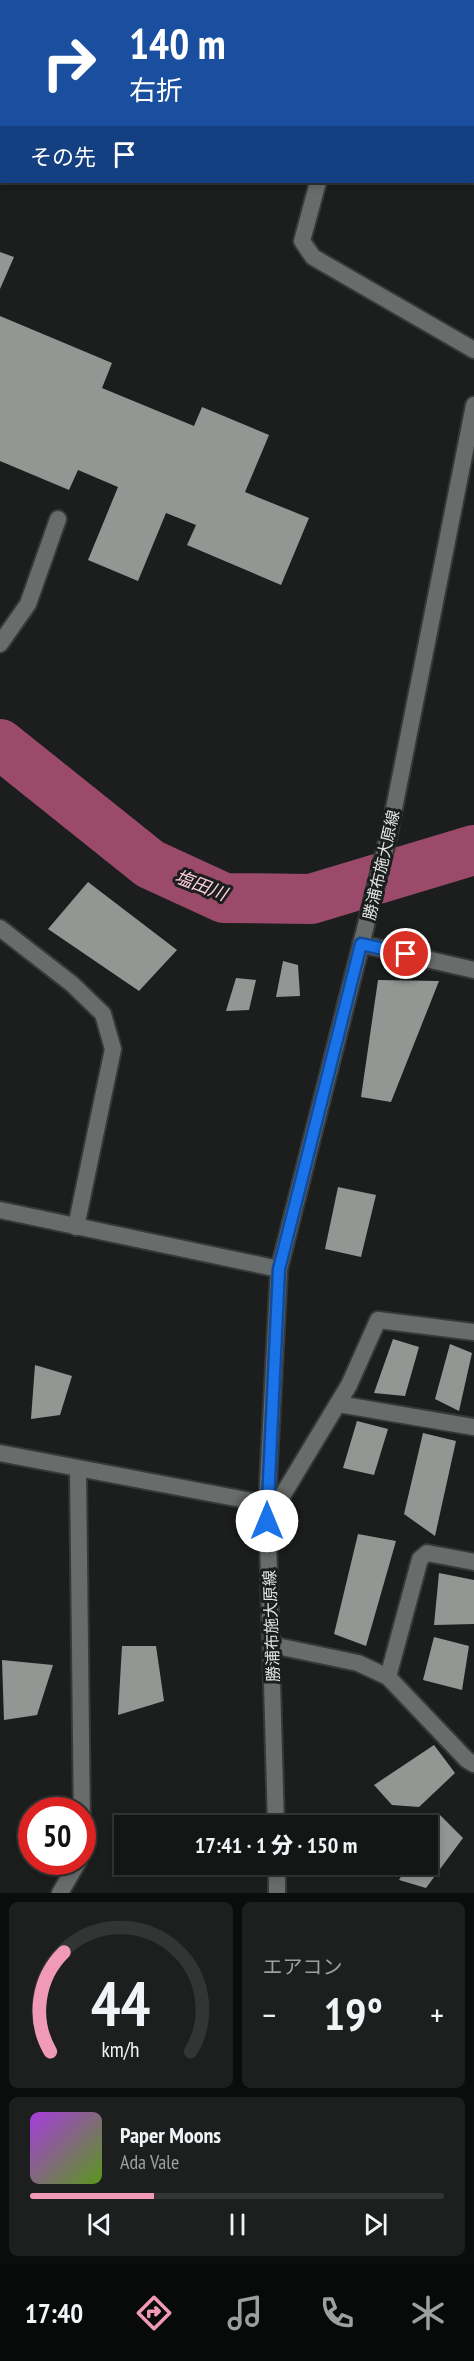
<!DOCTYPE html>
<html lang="ja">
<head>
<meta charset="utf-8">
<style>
  :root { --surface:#141616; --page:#1d1f1f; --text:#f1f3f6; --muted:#9d9fa1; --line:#333535; --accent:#f09ab7 }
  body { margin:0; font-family:"PT Sans Narrow","Noto Sans JP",sans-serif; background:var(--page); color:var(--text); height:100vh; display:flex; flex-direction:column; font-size:22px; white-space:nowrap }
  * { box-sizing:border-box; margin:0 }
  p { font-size:20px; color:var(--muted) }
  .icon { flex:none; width:33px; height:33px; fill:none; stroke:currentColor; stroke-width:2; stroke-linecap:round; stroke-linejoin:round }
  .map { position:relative; height:1893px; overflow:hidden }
  .drawer { display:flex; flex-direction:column; gap:9px; padding:9px; background:#0b0c0c; flex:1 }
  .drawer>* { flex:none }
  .top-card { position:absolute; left:0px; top:0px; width:474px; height:183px; box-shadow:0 3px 9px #0003,0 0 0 2px var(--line); background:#1a4fa0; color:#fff; overflow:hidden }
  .speed { position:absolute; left:18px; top:1797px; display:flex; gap:12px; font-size:30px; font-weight:700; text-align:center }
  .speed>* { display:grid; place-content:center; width:78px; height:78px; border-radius:50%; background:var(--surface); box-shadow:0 3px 9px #0003,0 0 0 2px var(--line); line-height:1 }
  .speed .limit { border:9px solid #d22; background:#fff; color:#111 }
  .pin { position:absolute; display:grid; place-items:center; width:51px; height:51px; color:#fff; margin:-26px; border:3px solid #fff; border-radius:50%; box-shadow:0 2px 6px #0007 }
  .me { position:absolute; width:66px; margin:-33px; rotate:0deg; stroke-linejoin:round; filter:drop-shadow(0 0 4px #0008) }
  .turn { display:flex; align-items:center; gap:21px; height:126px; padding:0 30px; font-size:27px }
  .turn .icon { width:78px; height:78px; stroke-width:2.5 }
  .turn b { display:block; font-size:42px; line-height:51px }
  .then { display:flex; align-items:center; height:57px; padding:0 30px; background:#0003; gap:12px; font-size:22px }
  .big { font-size:45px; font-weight:800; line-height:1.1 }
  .drawer .card { flex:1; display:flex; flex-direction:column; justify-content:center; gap:9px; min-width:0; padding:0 21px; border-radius:9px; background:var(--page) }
  .drawer .dial { align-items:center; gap:0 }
  .dial svg { height:156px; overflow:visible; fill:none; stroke:var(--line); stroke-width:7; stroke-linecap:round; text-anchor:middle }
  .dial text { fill:var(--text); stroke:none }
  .song { display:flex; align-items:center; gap:18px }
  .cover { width:72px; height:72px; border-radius:9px; background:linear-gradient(135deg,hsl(280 70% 55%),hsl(90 70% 35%)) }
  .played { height:6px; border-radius:3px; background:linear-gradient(90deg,var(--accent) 30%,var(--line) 30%) }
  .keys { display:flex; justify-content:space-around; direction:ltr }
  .heat { display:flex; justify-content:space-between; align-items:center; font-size:33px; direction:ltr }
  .drawer .tiles { flex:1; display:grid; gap:9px; grid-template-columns:1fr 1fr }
  .card:last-child { grid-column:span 2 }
  .trip { position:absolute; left:114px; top:1815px; width:324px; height:60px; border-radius:0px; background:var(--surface); box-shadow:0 3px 9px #0003,0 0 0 2px var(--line); font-weight:800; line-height:60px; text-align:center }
  .tab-bar { display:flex; height:96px; justify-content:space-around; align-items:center; background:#080909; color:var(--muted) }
  .tab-bar .icon { width:42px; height:42px }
  .tab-bar .selected { color:var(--accent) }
  .tab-bar b { font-size:27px; color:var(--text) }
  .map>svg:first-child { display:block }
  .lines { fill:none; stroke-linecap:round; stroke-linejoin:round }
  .river { stroke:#9b4b69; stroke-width:50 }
  .building { fill:#929794 }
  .minor-casing { stroke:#373938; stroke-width:20 }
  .tertiary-casing { stroke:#373938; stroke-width:20 }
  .secondary-casing { stroke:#373938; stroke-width:20 }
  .minor { stroke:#686c6a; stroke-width:16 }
  .tertiary { stroke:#686c6a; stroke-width:16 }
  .secondary { stroke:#686c6a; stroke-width:16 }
  .route-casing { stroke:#114b97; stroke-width:15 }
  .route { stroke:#1a73e8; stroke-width:10 }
  .labels { text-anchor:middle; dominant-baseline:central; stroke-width:6; stroke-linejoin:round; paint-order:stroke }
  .street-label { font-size:16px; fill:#e3e5e4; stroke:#1b1e1d }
  .water-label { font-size:18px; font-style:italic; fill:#fecfdd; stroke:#1b1e1d }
</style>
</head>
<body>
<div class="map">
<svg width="474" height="1893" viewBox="0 0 474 1893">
  <rect width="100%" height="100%" fill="#1b1e1d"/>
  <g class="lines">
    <polyline class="river" points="0,744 150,864 224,898 311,899 474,850"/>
  </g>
  <g class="building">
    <polygon points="0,252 14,257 0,289"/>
    <polygon points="0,316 112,363 102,388 194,426 202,407 269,435 245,492 309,518 281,585 187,545 196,525 166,513 138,581 88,560 118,487 78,470 69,490 0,461"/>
    <polygon points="88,882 177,950 139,991 48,929"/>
    <polygon points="283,961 298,965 300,996 276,997"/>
    <polygon points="236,978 256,980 249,1010 226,1011"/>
    <polygon points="378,980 439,981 391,1102 361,1097"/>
    <polygon points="338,1187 376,1195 361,1257 325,1249"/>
    <polygon points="393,1339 419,1347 405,1396 374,1393"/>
    <polygon points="450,1344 472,1353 459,1411 435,1399"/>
    <polygon points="35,1365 72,1376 60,1415 31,1419"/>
    <polygon points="357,1421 388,1429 374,1475 343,1468"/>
    <polygon points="423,1433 456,1441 435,1536 404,1514"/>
    <polygon points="358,1534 396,1541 366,1646 334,1634"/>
    <polygon points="439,1573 474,1580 474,1624 434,1625"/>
    <polygon points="434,1637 469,1646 462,1690 423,1680"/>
    <polygon points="122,1646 156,1646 164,1701 118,1715"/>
    <polygon points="2,1660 53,1665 37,1715 4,1720"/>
    <polygon points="434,1745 455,1773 419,1807 392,1805 374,1785"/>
    <polygon points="439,1814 463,1838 426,1888 399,1880 408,1864 428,1864 428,1833"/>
  </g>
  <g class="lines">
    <defs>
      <g id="minor">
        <polyline points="226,0 228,2"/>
        <polyline points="283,2 284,0"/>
        <polyline points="318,182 302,241 313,257 474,350"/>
        <polyline points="0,644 28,604 58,519"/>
        <polyline points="0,928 72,984 103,1014 113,1049 76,1227"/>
        <polyline points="361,944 474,970"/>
        <polyline points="338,1404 474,1427"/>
        <polyline points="0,1453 267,1504"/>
        <polyline points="78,1469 82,1827"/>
        <polyline points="267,1521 349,1385 378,1320 474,1332"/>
        <polyline points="272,1645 358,1663 388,1677 467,1760 474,1764"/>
        <polyline points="388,1677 420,1559 427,1553 474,1562"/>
        <polyline points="60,1893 78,1862"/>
      </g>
      <polyline id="tertiary" points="0,1210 279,1269"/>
      <g id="secondary">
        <polyline points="276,1826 267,1504 279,1269 389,834 474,405"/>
        <polyline points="277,1864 277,1893"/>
      </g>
    </defs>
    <use href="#minor" class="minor-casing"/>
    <use href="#tertiary" class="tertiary-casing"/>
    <use href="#secondary" class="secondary-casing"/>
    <use href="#minor" class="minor"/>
    <use href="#tertiary" class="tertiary"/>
    <use href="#secondary" class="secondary"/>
  </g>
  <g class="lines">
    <defs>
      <polyline id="route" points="267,1521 279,1269 361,944 406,954"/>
    </defs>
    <use href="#route" class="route-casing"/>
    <use href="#route" class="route"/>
  </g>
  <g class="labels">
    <g class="street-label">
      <text transform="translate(381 865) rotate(-77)">勝浦布施大原線</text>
      <text transform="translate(271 1626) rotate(-92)">勝浦布施大原線</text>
    </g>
    <g class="water-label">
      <text transform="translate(201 885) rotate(21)">塩田川</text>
    </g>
  </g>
</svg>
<div class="speed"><div class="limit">50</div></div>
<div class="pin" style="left:406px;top:954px;background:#d93025"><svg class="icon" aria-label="arrive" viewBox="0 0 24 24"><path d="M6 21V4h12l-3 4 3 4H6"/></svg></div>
<svg class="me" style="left:267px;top:1521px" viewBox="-20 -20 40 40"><circle r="19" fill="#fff"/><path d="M0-13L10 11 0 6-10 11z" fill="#1a73e8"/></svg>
<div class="trip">17:41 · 1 分 · 150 m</div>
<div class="top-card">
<div class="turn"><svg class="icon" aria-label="right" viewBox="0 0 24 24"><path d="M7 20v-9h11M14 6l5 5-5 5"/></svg><div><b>140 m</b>右折</div></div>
<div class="then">その先<svg class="icon" aria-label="arrive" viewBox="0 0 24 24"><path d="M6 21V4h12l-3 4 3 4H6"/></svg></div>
</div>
</div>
<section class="drawer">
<div class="tiles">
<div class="card dial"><svg viewBox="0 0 100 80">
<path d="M14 69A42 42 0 1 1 86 69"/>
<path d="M14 69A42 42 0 0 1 21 18" stroke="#f09ab7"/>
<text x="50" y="56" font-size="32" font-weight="700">44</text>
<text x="50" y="72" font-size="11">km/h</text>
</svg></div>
<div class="card"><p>エアコン</p>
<div class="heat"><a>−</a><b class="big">19°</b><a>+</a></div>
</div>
<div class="card">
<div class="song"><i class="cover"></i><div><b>Paper Moons</b><p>Ada Vale</p></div></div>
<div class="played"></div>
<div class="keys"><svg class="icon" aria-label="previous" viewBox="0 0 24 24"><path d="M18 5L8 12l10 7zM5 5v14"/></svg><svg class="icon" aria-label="pause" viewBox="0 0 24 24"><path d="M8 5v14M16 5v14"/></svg><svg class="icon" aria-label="next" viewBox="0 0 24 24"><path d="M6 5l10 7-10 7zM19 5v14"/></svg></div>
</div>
</div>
</section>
<nav class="tab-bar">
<b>17:40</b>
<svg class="icon selected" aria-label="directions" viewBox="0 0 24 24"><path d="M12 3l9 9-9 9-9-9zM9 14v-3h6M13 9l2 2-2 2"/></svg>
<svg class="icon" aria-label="music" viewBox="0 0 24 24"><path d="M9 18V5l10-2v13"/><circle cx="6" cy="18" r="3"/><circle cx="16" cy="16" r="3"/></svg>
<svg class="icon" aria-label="phone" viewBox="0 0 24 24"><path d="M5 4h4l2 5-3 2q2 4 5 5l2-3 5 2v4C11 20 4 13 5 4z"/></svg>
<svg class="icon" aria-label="climate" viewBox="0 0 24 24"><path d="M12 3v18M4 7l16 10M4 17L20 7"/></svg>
</nav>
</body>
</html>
